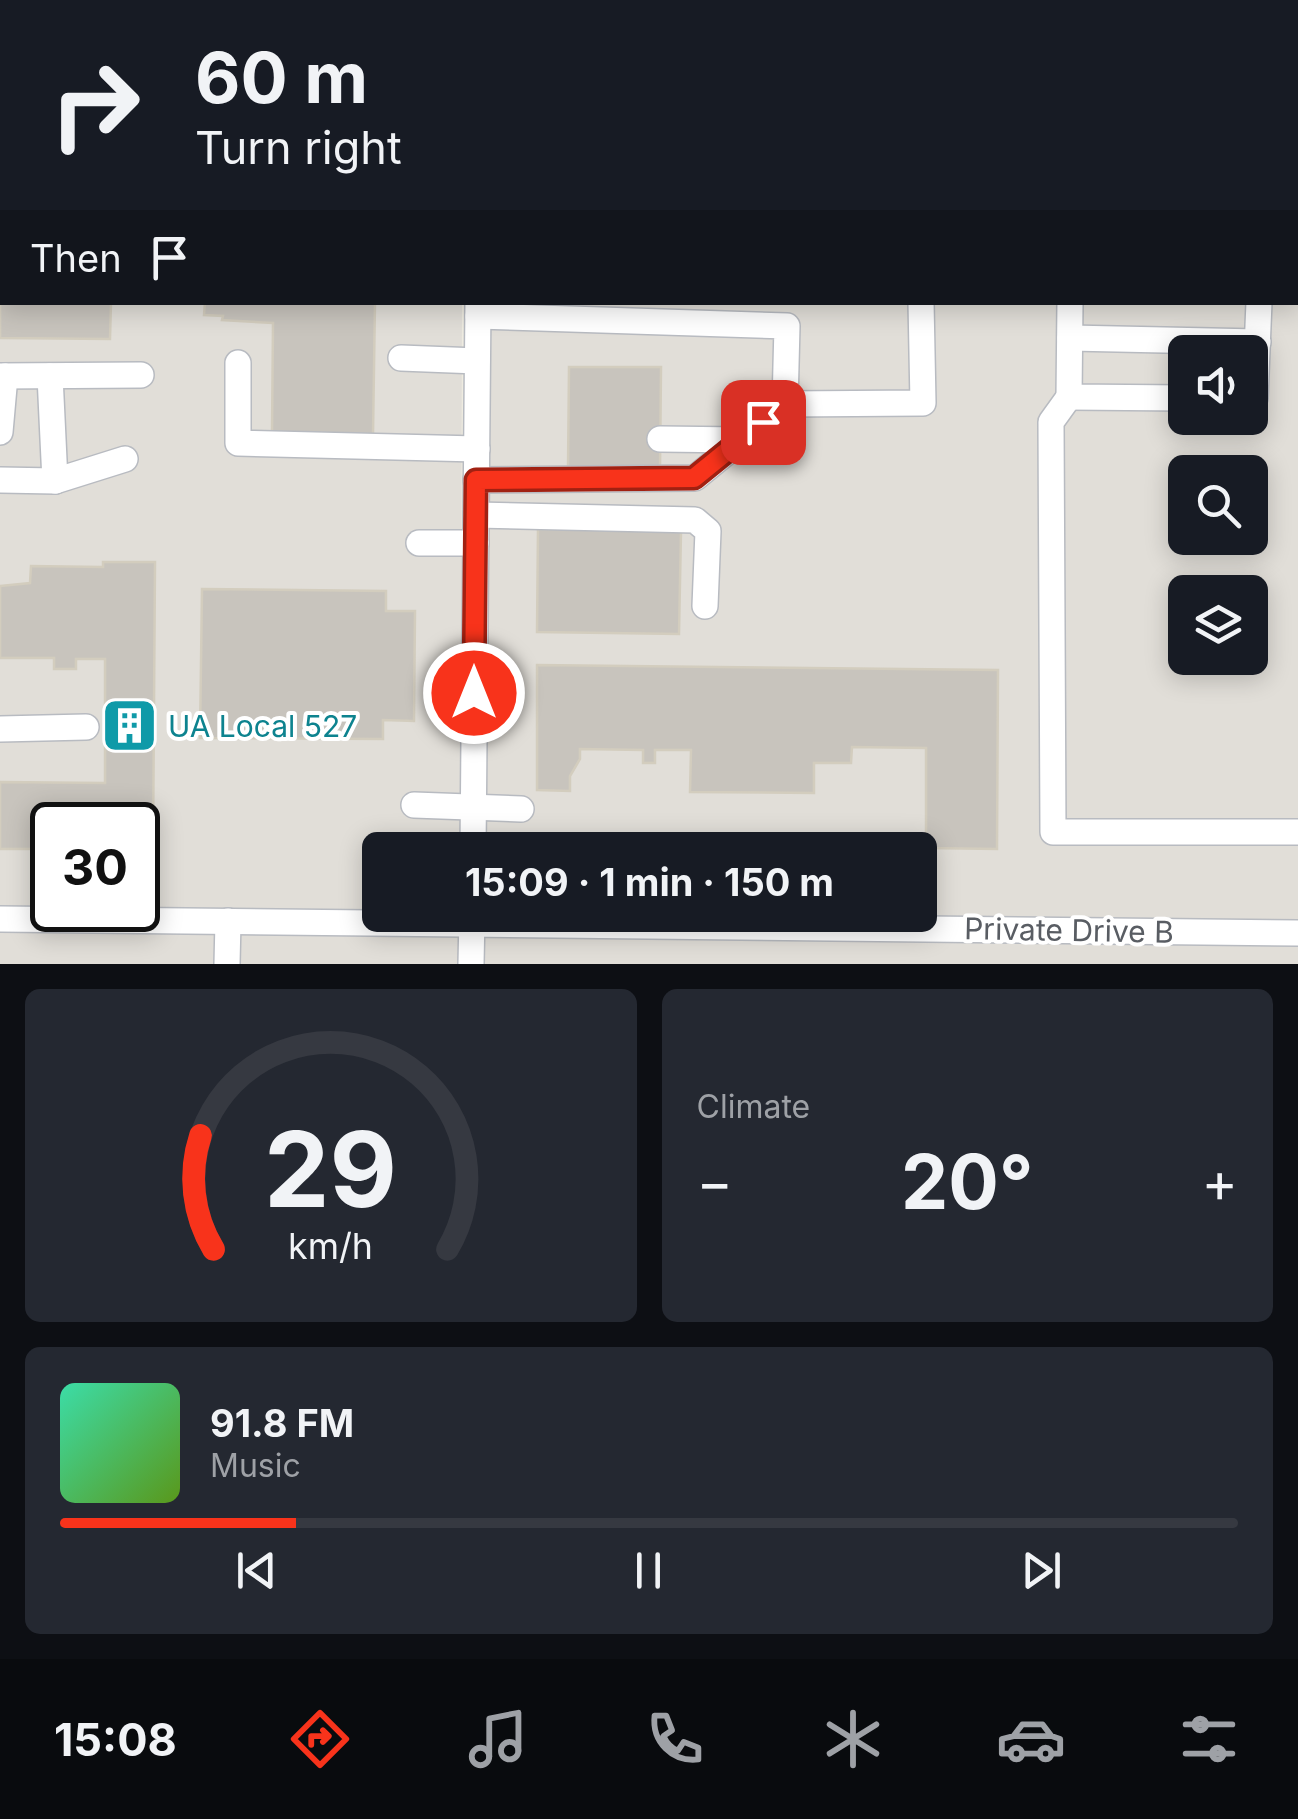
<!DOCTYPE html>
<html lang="en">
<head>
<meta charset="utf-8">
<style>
  :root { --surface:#171b24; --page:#242831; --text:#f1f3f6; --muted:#9ea1a6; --line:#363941; --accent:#f8331b }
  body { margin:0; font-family:Inter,sans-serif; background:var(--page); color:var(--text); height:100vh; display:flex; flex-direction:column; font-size:38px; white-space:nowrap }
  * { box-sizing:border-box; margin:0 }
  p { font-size:32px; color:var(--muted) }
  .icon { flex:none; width:55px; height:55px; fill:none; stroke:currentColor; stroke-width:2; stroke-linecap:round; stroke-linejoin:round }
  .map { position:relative; height:964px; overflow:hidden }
  .panel { display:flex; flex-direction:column; gap:25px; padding:25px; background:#0d0f14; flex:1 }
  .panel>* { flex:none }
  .top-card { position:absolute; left:0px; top:0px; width:1300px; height:305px; box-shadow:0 5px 25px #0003; background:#171b24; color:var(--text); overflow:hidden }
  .fabs { position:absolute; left:1168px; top:335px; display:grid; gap:20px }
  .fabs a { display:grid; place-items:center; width:100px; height:100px; border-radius:15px; background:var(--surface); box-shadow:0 5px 25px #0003; font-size:50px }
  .speed { position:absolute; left:30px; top:802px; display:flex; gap:20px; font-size:50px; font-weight:700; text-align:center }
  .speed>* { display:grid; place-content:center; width:130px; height:130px; border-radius:50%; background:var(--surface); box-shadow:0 5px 25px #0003; line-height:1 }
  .speed .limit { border:5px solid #111; border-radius:15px; background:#fff; color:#111 }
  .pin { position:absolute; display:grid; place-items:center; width:85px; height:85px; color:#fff; margin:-42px; border-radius:20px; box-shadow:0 5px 15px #0006 }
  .me { position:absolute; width:110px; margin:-55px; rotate:0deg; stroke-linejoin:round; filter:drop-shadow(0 0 8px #0008) }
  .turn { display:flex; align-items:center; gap:35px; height:210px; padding:0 30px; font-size:45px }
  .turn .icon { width:130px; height:130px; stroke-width:2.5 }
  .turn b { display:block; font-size:70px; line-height:85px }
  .then { display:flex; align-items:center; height:95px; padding:0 30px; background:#0003; gap:20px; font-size:38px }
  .big { font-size:75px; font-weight:700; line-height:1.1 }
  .panel .widget { flex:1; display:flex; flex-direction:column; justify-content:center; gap:15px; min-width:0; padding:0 35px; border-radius:15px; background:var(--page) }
  .panel .dial { align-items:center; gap:0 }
  .dial svg { height:260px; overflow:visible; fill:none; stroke:var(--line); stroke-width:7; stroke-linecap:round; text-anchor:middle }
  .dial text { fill:var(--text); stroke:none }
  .song { display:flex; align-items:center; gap:30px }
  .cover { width:120px; height:120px; border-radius:15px; background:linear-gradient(135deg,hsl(160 70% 55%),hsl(90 70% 35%)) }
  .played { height:10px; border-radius:5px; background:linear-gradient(90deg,var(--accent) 20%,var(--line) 20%) }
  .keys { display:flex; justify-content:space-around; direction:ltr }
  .heat { display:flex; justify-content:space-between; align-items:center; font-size:55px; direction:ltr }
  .panel .tiles { flex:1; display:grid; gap:25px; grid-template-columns:1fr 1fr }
  .widget:last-child { grid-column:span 2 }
  .trip { position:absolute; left:362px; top:832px; width:575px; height:100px; border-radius:15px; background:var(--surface); box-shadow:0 5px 25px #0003; font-weight:700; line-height:100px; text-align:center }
  .tab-bar { display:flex; height:160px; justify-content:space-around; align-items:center; background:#090b0e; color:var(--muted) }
  .tab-bar .icon { width:70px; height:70px }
  .tab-bar .selected { color:var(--accent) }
  .tab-bar b { font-size:45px; color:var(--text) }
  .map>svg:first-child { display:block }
  .industrial { fill:#e1ded8; fill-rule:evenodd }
  .building { fill:#c8c4bd; stroke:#d3cdbe; stroke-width:2.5 }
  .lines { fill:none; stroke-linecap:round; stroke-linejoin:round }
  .minor-casing { stroke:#b8bbc1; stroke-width:28 }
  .path { stroke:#92c9a4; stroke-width:4; stroke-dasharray:10 5; stroke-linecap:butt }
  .minor { stroke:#fff; stroke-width:25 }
  .route-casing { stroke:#a12112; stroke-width:25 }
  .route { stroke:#f8331b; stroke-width:18 }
  .labels { text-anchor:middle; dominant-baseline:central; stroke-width:8; stroke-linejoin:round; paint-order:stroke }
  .culture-label { font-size:30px; fill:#0d838f; stroke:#fff; text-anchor:start }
  .street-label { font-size:30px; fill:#595d63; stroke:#fff }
</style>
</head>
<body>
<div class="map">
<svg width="1298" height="964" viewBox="0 0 1298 964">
  <rect width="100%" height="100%" fill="#eeebe0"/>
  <g class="industrial">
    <path d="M0 0 35 2H2V302L462 303 461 644 489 645 491 303 1298 302V2H590L1298 0V964H0ZM1185 352H1250V418H1185ZM1185 472H1250V538H1185ZM1185 592H1250V658H1185ZM52 825H138V910H52ZM380 850H920V915H380Z"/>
    <polygon points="87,0 531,0 526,2"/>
  </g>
  <g class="building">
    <polygon points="0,140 2,302 111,302 110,339 0,338"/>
    <polygon points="205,302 375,302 373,434 272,432 273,323 222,320 223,316 204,315"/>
    <polygon points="569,367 661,367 660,470 568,469"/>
    <polygon points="538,529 681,531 679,634 537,632"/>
    <polygon points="103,562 155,562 153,850 138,850 138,825 52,825 52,849 0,849 0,782 105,783 105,659 76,659 76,669 54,669 54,658 0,658 0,586 30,583 31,566 103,567"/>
    <polygon points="202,589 386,591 386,611 415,611 414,721 383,720 383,739 200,738"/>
    <polygon points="537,665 998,670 997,849 926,848 926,748 852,747 851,763 814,763 814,793 690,792 691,750 655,750 655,763 643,763 643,750 580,749 580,759 570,776 570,791 537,790"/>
  </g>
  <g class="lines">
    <defs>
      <g id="minor">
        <polyline points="55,0 59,2"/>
        <polyline points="416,0 416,2"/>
        <polyline points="916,0 916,2"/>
        <polyline points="1116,0 1118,2"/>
        <polyline points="555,2 559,0"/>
        <polyline points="1075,2 1075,0"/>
        <polyline points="1070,302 1069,397 1185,398"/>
        <polyline points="478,316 787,326 785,404"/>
        <polyline points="1070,338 1258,342"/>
        <polyline points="401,358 477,361"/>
        <polyline points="238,363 238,443 477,449"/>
        <polyline points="0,376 141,375"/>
        <polyline points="50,376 55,481"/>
        <polyline points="1069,397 1051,422 1053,832 1298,832"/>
        <polyline points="1250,398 1255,398 1259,302"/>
        <polyline points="0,432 5,376"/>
        <polyline points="660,439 741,440"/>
        <polyline points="0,480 55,481 125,459"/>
        <polyline points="476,480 695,478 785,404 923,403 921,302"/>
        <polyline points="476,515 695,520 708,531 705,606"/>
        <polyline points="419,543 476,543"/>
        <polyline points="0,729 86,727"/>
        <polyline points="414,805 521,809"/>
        <polyline points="473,850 478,302"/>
        <polyline points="0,919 1298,933"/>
        <polyline points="227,964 228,921"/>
        <polyline points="471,964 472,915"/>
      </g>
    </defs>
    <use href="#minor" class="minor-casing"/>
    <g class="path">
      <polyline points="634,2 639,0"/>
      <polyline points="0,8 2,10"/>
    </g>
    <use href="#minor" class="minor"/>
  </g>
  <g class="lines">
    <defs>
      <polyline id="route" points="474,693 476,480 694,478 763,422"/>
    </defs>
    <use href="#route" class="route-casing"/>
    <use href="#route" class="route"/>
  </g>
  <defs>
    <symbol id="building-square" viewBox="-11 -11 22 22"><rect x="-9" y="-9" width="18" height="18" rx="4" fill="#0f9aa8" stroke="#fff"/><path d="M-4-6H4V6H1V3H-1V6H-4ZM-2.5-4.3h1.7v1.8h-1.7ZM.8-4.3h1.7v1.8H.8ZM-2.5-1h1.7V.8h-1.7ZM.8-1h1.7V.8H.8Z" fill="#fff"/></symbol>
  </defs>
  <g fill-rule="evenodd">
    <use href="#building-square" x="98" y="694" width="63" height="63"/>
  </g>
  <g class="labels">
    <g class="culture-label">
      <text x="168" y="726">UA Local 527</text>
    </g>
    <g class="street-label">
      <text transform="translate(1069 930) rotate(1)">Private Drive B</text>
    </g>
  </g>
</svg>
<div class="fabs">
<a><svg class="icon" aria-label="sound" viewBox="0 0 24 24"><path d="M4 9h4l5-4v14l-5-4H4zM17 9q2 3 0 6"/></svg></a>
<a><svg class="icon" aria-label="search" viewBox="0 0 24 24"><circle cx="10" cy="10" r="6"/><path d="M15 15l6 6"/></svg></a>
<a><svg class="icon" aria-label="layers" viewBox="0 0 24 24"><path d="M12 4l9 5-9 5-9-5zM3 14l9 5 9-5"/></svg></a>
</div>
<div class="speed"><div class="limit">30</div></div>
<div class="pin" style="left:763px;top:422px;background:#d93025"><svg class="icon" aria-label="arrive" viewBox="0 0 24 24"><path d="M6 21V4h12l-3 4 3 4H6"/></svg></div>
<svg class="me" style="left:474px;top:693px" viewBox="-20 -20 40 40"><circle r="17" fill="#f8331b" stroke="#fff" stroke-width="3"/><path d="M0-11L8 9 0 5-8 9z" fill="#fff"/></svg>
<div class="trip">15:09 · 1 min · 150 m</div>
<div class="top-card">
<div class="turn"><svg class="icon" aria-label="right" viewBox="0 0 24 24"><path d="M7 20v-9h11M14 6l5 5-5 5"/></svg><div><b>60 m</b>Turn right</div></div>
<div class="then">Then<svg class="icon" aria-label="arrive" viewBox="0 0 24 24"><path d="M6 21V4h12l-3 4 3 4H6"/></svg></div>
</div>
</div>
<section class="panel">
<div class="tiles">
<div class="widget dial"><svg viewBox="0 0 100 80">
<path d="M14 69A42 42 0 1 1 86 69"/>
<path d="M14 69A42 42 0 0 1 10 34" stroke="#f8331b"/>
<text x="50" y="56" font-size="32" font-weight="700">29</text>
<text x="50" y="72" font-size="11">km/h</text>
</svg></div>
<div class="widget"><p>Climate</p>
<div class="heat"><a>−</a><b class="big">20°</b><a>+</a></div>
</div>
<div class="widget">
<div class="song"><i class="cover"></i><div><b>91.8 FM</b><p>Music</p></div></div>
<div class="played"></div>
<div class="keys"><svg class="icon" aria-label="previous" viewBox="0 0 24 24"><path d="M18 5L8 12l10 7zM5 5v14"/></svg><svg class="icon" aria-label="pause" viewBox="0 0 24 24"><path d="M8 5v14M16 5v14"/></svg><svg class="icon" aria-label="next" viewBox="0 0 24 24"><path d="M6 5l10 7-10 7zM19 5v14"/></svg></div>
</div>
</div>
</section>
<nav class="tab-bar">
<b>15:08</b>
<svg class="icon selected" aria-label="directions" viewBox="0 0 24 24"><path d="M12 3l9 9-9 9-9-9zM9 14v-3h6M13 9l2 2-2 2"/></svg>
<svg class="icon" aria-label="music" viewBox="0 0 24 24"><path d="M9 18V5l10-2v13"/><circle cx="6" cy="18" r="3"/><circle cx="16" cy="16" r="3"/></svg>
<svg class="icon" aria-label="phone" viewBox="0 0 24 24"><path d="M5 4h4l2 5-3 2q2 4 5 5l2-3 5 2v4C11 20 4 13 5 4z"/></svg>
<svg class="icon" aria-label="climate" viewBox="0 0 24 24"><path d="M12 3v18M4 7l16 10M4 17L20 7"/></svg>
<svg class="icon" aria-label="car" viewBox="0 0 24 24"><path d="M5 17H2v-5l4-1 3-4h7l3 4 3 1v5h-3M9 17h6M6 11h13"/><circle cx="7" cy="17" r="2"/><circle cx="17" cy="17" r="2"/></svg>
<svg class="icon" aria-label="filters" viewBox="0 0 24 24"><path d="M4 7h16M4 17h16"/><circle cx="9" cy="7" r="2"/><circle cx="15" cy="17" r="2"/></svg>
</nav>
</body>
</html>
